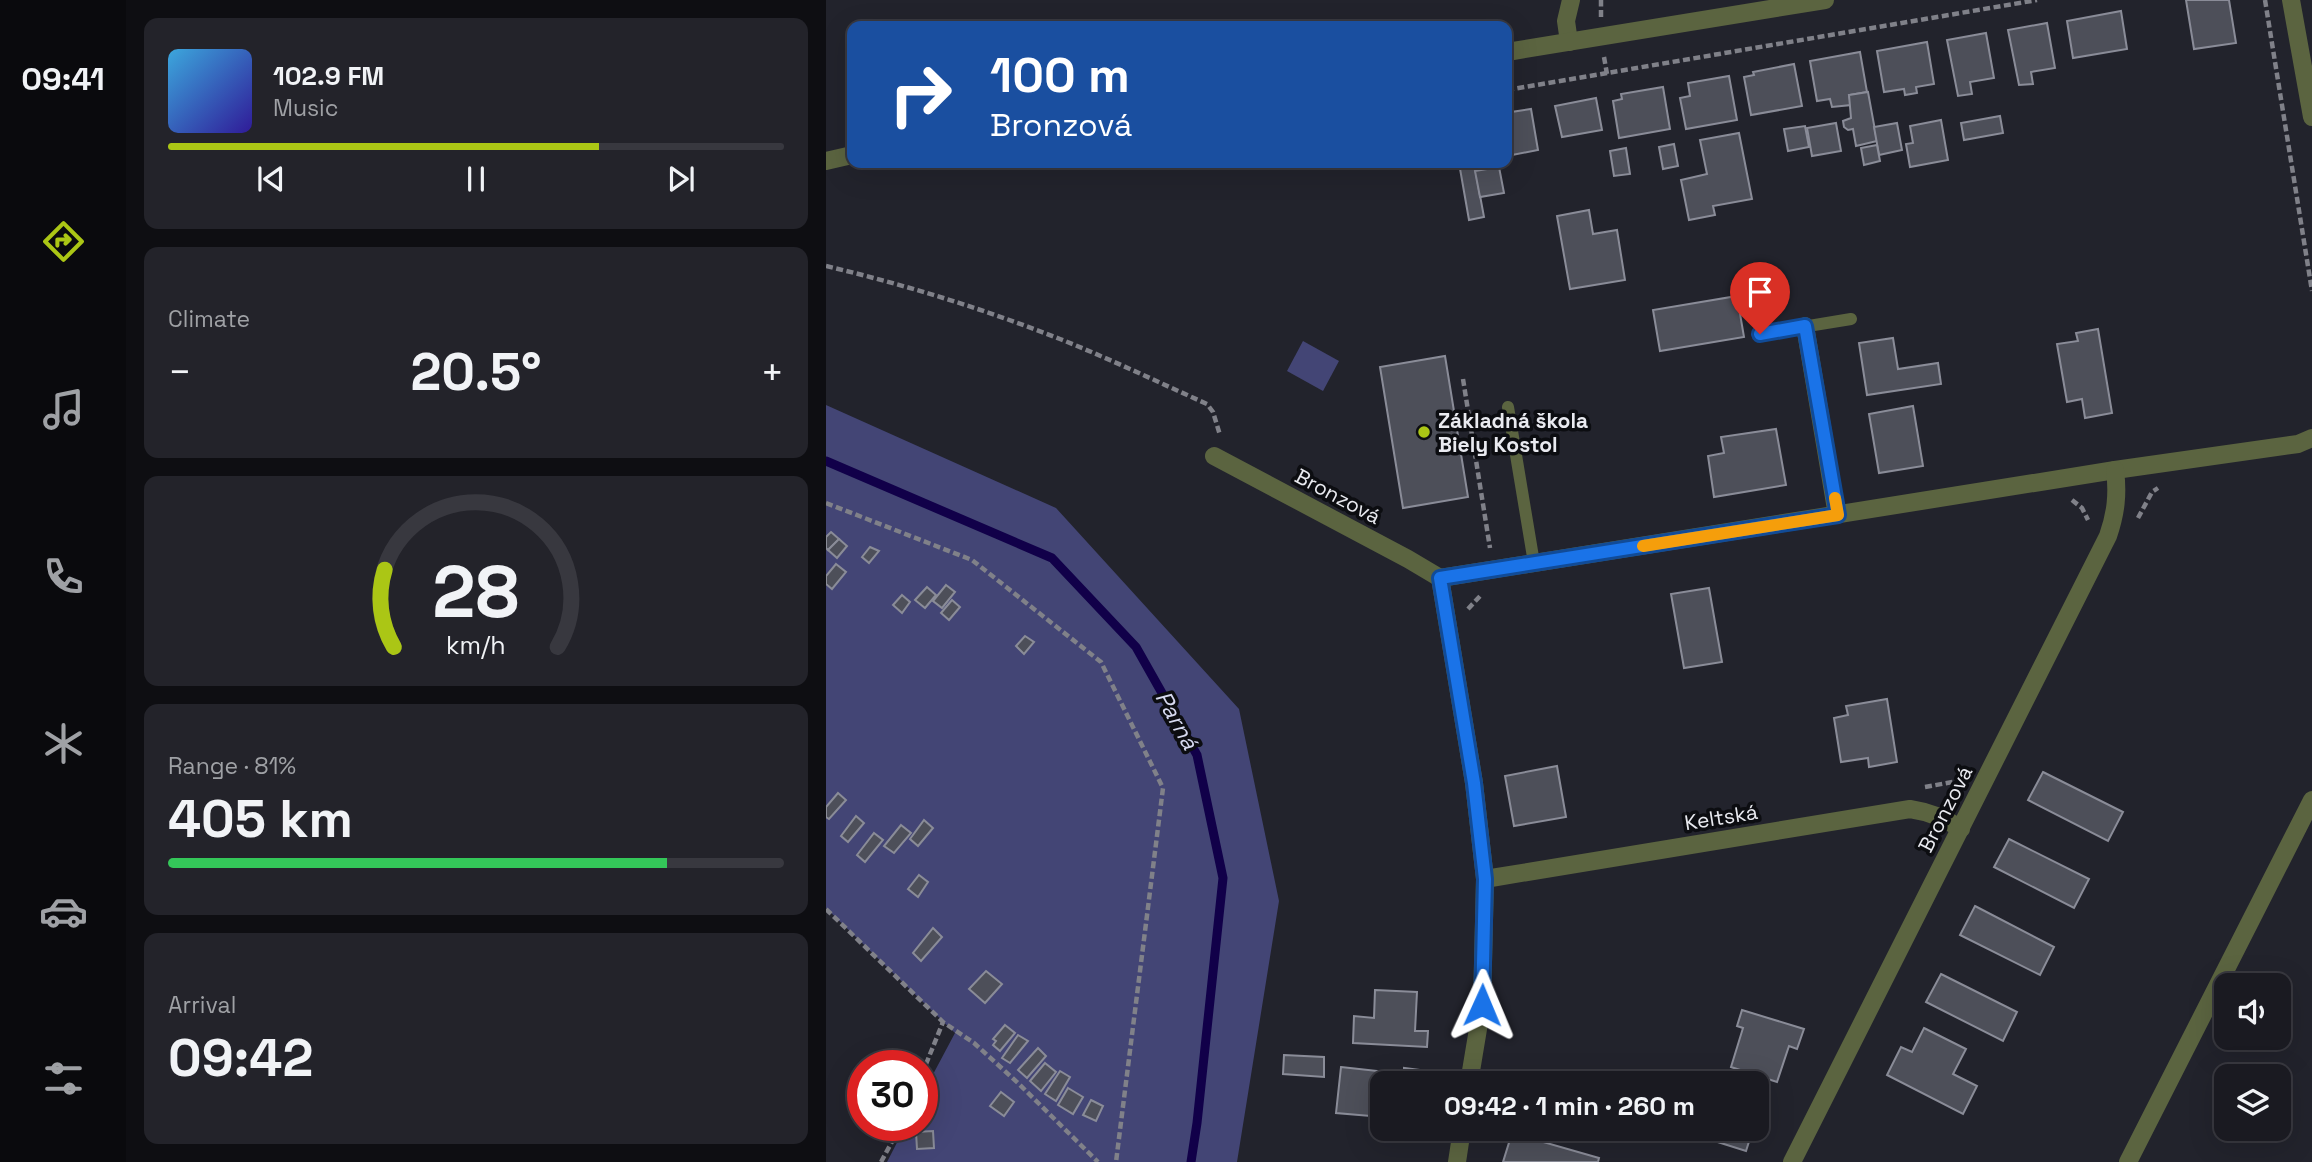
<!DOCTYPE html>
<html lang="en">
<head>
<meta charset="utf-8">
<style>
  :root { --surface:#1a1a21; --page:#23232a; --text:#f1f3f6; --muted:#9fa1a5; --line:#38383f; --accent:#abc615 }
  body { margin:0; font-family:"Space Grotesk",sans-serif; background:var(--page); color:var(--text); height:100vh; display:flex; flex-direction:column; font-size:26px; white-space:nowrap }
  * { box-sizing:border-box; margin:0 }
  p { font-size:23px; color:var(--muted) }
  .icon { flex:none; width:38px; height:38px; fill:none; stroke:currentColor; stroke-width:2; stroke-linecap:round; stroke-linejoin:round }
  .map { position:relative; flex:1; overflow:hidden }
  .drawer { display:flex; flex-direction:column; gap:18px; padding:18px; background:#0e0e12; width:700px }
  .drawer>* { flex:none }
  .banner { position:absolute; left:21px; top:21px; width:665px; height:147px; border-radius:14px; box-shadow:0 7px 28px #0002,0 0 0 2px var(--line); background:#1a4fa0; color:#fff; overflow:hidden }
  .controls { position:absolute; left:1388px; top:973px; display:grid; gap:14px }
  .controls a { display:grid; place-items:center; width:77px; height:77px; border-radius:14px; background:var(--surface); box-shadow:0 7px 28px #0002,0 0 0 2px var(--line); font-size:35px }
  .speed { position:absolute; left:21px; top:1050px; display:flex; gap:14px; font-size:35px; font-weight:700; text-align:center }
  .speed>* { display:grid; place-content:center; width:91px; height:91px; border-radius:50%; background:var(--surface); box-shadow:0 7px 28px #0002,0 0 0 2px var(--line); line-height:1 }
  .speed .limit { border:10px solid #d22; background:#fff; color:#111 }
  .pin { position:absolute; display:grid; place-items:center; width:60px; height:60px; color:#fff; margin:-72px -30px; border-radius:50% 50% 50% 0; rotate:-45deg; box-shadow:0 0 7px #0007 }
  .pin .icon { rotate:45deg }
  .me { position:absolute; width:77px; margin:-38px; rotate:1deg; stroke-linejoin:round; filter:drop-shadow(0 0 5px #0008) }
  .turn { display:flex; align-items:center; gap:24px; height:147px; padding:0 28px; font-size:32px }
  .turn .icon { width:91px; height:91px; stroke-width:2.5 }
  .turn b { display:block; font-size:49px; line-height:60px }
  .big { font-size:52px; font-weight:800; line-height:1.1 }
  .drawer .card { flex:1; display:flex; flex-direction:column; justify-content:center; gap:10px; min-width:0; padding:0 24px; border-radius:14px; background:var(--page) }
  .drawer .dial { align-items:center; gap:0 }
  .dial svg { height:182px; overflow:visible; fill:none; stroke:var(--line); stroke-width:7; stroke-linecap:round; text-anchor:middle }
  .dial text { fill:var(--text); stroke:none }
  .song { display:flex; align-items:center; gap:21px }
  .cover { width:84px; height:84px; border-radius:10px; background:linear-gradient(135deg,hsl(200 70% 55%),hsl(250 70% 35%)) }
  .played { height:7px; border-radius:4px; background:linear-gradient(90deg,var(--accent) 70%,var(--line) 70%) }
  .keys { display:flex; justify-content:space-around; direction:ltr }
  .heat { display:flex; justify-content:space-between; align-items:center; font-size:38px; direction:ltr }
  .charge { height:10px; border-radius:5px; background:linear-gradient(90deg,#34c759 81%,var(--line) 0) }
  .trip { position:absolute; left:544px; top:1071px; width:399px; height:70px; border-radius:14px; background:var(--surface); box-shadow:0 7px 28px #0002,0 0 0 2px var(--line); font-weight:800; line-height:70px; text-align:center }
  main { display:flex; flex:1; min-height:0 }
  .tab-bar { display:flex; flex-direction:column; width:126px; justify-content:space-around; align-items:center; background:#0a0a0d; color:var(--muted) }
  .tab-bar .icon { width:49px; height:49px }
  .tab-bar .active { color:var(--accent) }
  .tab-bar b { font-size:32px; color:var(--text) }
  .map>svg:first-child { display:block }
  .green { fill:#434575 }
  .lines { fill:none; stroke-linecap:round; stroke-linejoin:round }
  .stream { stroke:#110049; stroke-width:9 }
  .building { fill:#4d4f59; stroke:#8a8c98; stroke-width:2 }
  .path { stroke:#808189; stroke-width:4.5; stroke-dasharray:7 3.5; stroke-linecap:butt }
  .lane { stroke:#5b6440; stroke-width:12 }
  .street { stroke:#5b6440; stroke-width:18 }
  .route-casing { stroke:#114b97; stroke-width:18 }
  .route { stroke:#1a73e8; stroke-width:12 }
  .slow { stroke:#f59e0b; stroke-width:12 }
  .poi-dot { fill:#abc615; stroke:#0c0d11; stroke-width:2.5 }
  .labels { text-anchor:middle; dominant-baseline:central; stroke-width:7; stroke-linejoin:round; paint-order:stroke }
  .poi-label { font-size:21px; font-weight:bold; fill:#e9eaf0; stroke:#0c0d11; text-anchor:start }
  .street-label { font-size:21px; fill:#e9eaf0; stroke:#0c0d11 }
  .water-label { font-size:23px; font-style:italic; fill:#d6d9ef; stroke:#0c0d11 }
</style>
</head>
<body>
<main>
<nav class="tab-bar">
<b>09:41</b>
<svg class="icon active" aria-label="directions" viewBox="0 0 24 24"><path d="M12 3l9 9-9 9-9-9zM9 14v-3h6M13 9l2 2-2 2"/></svg>
<svg class="icon" aria-label="music" viewBox="0 0 24 24"><path d="M9 18V5l10-2v13"/><circle cx="6" cy="18" r="3"/><circle cx="16" cy="16" r="3"/></svg>
<svg class="icon" aria-label="phone" viewBox="0 0 24 24"><path d="M5 4h4l2 5-3 2q2 4 5 5l2-3 5 2v4C11 20 4 13 5 4z"/></svg>
<svg class="icon" aria-label="climate" viewBox="0 0 24 24"><path d="M12 3v18M4 7l16 10M4 17L20 7"/></svg>
<svg class="icon" aria-label="car" viewBox="0 0 24 24"><path d="M5 17H2v-5l4-1 3-4h7l3 4 3 1v5h-3M9 17h6M6 11h13"/><circle cx="7" cy="17" r="2"/><circle cx="17" cy="17" r="2"/></svg>
<svg class="icon" aria-label="filters" viewBox="0 0 24 24"><path d="M4 7h16M4 17h16"/><circle cx="9" cy="7" r="2"/><circle cx="15" cy="17" r="2"/></svg>
</nav>
<section class="drawer">
<div class="card">
<div class="song"><i class="cover"></i><div><b>102.9 FM</b><p>Music</p></div></div>
<div class="played"></div>
<div class="keys"><svg class="icon" aria-label="previous" viewBox="0 0 24 24"><path d="M18 5L8 12l10 7zM5 5v14"/></svg><svg class="icon" aria-label="pause" viewBox="0 0 24 24"><path d="M8 5v14M16 5v14"/></svg><svg class="icon" aria-label="next" viewBox="0 0 24 24"><path d="M6 5l10 7-10 7zM19 5v14"/></svg></div>
</div>
<div class="card"><p>Climate</p>
<div class="heat"><a>−</a><b class="big">20.5°</b><a>+</a></div>
</div>
<div class="card dial"><svg viewBox="0 0 100 80">
<path d="M14 69A42 42 0 1 1 86 69"/>
<path d="M14 69A42 42 0 0 1 10 35" stroke="#abc615"/>
<text x="50" y="56" font-size="32" font-weight="700">28</text>
<text x="50" y="72" font-size="11">km/h</text>
</svg></div>
<div class="card"><p>Range · 81%</p><b class="big">405 km</b><div class="charge"></div></div>
<div class="card"><p>Arrival</p><b class="big">09:42</b></div>
</section>
<div class="map">
<svg width="1486" height="1162" viewBox="0 0 1486 1162">
  <rect width="100%" height="100%" fill="#22232c"/>
  <g class="green">
    <polygon points="477,341 513,361 497,391 461,371"/>
    <polygon points="0,405 230,508 413,709 453,901 411,1162 61,1162 80,1125 96,1125 96,1095 129,1033 0,908"/>
  </g>
  <g class="lines">
    <polyline class="stream" points="0,461 226,558 310,647 371,755 397,878 371,1123 365,1162"/>
  </g>
  <g class="building">
    <polygon points="1360,0 1403,0 1410,43 1368,49"/>
    <polygon points="1295,11 1301,49 1247,58 1241,21"/>
    <polygon points="1221,23 1229,68 1205,72 1207,84 1193,85 1182,30"/>
    <polygon points="1160,33 1168,78 1144,82 1146,94 1132,96 1121,40"/>
    <polygon points="1101,42 1108,84 1090,87 1091,93 1079,95 1078,89 1058,92 1051,51"/>
    <polygon points="1034,52 1041,92 1023,95 1025,105 1006,107 1004,99 991,101 984,61"/>
    <polygon points="968,64 976,106 925,115 918,77 928,75 927,72"/>
    <polygon points="903,76 911,120 860,129 854,98 864,96 862,83"/>
    <polygon points="837,87 844,129 793,138 787,101 796,99 795,94"/>
    <polygon points="1042,92 1051,141 1030,146 1027,129 1022,130 1018,127 1017,121 1025,118 1023,95"/>
    <polygon points="770,98 776,130 736,137 729,106"/>
    <polygon points="684,107 685,112 705,109 712,150 681,156 681,108"/>
    <polygon points="1174,116 1177,133 1138,140 1135,123"/>
    <polygon points="1115,120 1122,160 1084,167 1080,144 1087,143 1084,126"/>
    <polygon points="1010,123 1015,151 986,156 981,128"/>
    <polygon points="1071,123 1076,150 1053,155 1048,127"/>
    <polygon points="979,126 983,147 962,151 958,129"/>
    <polygon points="913,133 926,199 887,206 889,215 863,220 855,180 881,174 874,140"/>
    <polygon points="848,144 852,166 837,169 833,147"/>
    <polygon points="1051,145 1054,161 1038,165 1035,148"/>
    <polygon points="800,148 804,174 788,176 784,151"/>
    <polygon points="633,163 648,163 658,217 643,220"/>
    <polygon points="673,167 678,193 654,197 649,171"/>
    <polygon points="763,210 767,234 791,230 799,280 744,289 731,216"/>
    <polygon points="911,296 918,337 834,351 827,310"/>
    <polygon points="1272,329 1286,413 1259,418 1256,399 1241,402 1231,344 1252,341 1250,333"/>
    <polygon points="1067,338 1072,369 1112,363 1115,384 1041,395 1033,343"/>
    <polygon points="619,356 642,497 577,508 554,367"/>
    <polygon points="1087,406 1097,466 1053,473 1043,414"/>
    <polygon points="950,429 960,485 888,497 882,456 898,453 895,437"/>
    <polygon points="5,532 13,539 2,550 0,548 0,537"/>
    <polygon points="13,539 21,546 11,558 2,550"/>
    <polygon points="44,547 53,551 43,563 36,557"/>
    <polygon points="10,564 20,572 6,589 0,584 0,576"/>
    <polygon points="120,585 129,592 116,608 107,601"/>
    <polygon points="101,587 110,595 99,608 89,600"/>
    <polygon points="883,588 896,662 858,668 845,594"/>
    <polygon points="76,595 84,602 76,613 67,605"/>
    <polygon points="126,600 134,607 123,620 115,613"/>
    <polygon points="199,636 208,642 198,654 190,646"/>
    <polygon points="1061,699 1071,762 1043,767 1042,758 1015,762 1008,718 1022,715 1020,706"/>
    <polygon points="731,766 740,817 688,826 679,776"/>
    <polygon points="1217,772 1297,812 1282,841 1202,800"/>
    <polygon points="12,793 20,800 3,819 0,817 0,807"/>
    <polygon points="30,816 38,823 22,842 15,836"/>
    <polygon points="98,820 107,828 92,846 84,839"/>
    <polygon points="75,825 85,833 68,853 58,846"/>
    <polygon points="48,833 57,840 39,862 31,855"/>
    <polygon points="1183,839 1263,879 1248,908 1168,867"/>
    <polygon points="93,875 102,882 92,897 82,889"/>
    <polygon points="1149,906 1228,947 1214,975 1134,935"/>
    <polygon points="107,928 116,937 95,961 87,953"/>
    <polygon points="160,971 176,984 159,1003 143,989"/>
    <polygon points="1115,974 1191,1012 1177,1041 1100,1002"/>
    <polygon points="549,990 591,992 589,1031 602,1031 601,1047 527,1043 528,1016 548,1018"/>
    <polygon points="916,1010 978,1029 971,1049 963,1046 951,1082 905,1067 917,1028 911,1026"/>
    <polygon points="179,1025 189,1033 174,1051 167,1045 170,1041 167,1039"/>
    <polygon points="1098,1028 1140,1049 1127,1074 1151,1086 1137,1114 1061,1075 1075,1047 1086,1052"/>
    <polygon points="192,1035 202,1041 184,1063 176,1058"/>
    <polygon points="212,1048 220,1056 201,1078 192,1070"/>
    <polygon points="458,1055 498,1057 498,1077 457,1074"/>
    <polygon points="219,1063 230,1072 215,1091 204,1081"/>
    <polygon points="515,1067 578,1074 578,1068 610,1072 609,1083 556,1083 556,1117 510,1113"/>
    <polygon points="234,1071 244,1077 230,1101 219,1094"/>
    <polygon points="242,1088 257,1097 247,1114 232,1105"/>
    <polygon points="175,1092 188,1102 178,1116 164,1106"/>
    <polygon points="265,1100 277,1106 270,1121 257,1115"/>
    <polygon points="861,1129 927,1129 920,1151 860,1132"/>
    <polygon points="107,1131 108,1148 91,1149 90,1132"/>
    <polygon points="686,1133 773,1158 772,1162 677,1162"/>
  </g>
  <g class="lines">
    <g class="path">
      <polyline points="1439,0 1486,291"/>
      <polyline points="775,17 775,0"/>
      <polyline points="778,57 781,74"/>
      <polyline points="681,90 1211,0"/>
      <path d="M0 266C80 285 158 309 234 339 284 359 332 382 381 404L387 412 394 435"/>
      <polyline points="637,379 664,548"/>
      <polyline points="1246,500 1256,508 1262,520"/>
      <polyline points="0,503 146,560 275,662 337,788 290,1162"/>
      <polyline points="1312,518 1326,492 1332,488"/>
      <polyline points="642,609 655,595"/>
      <polyline points="1099,787 1132,781"/>
      <polyline points="0,909 117,1022 148,1043 192,1083 272,1162"/>
      <polyline points="96,1074 117,1022"/>
      <polyline points="55,1162 75,1125"/>
    </g>
    <g class="lane">
      <polyline points="934,334 1025,319"/>
      <polyline points="682,407 708,563"/>
    </g>
    <g class="street">
      <polyline points="1465,0 1486,117"/>
      <polyline points="743,42 740,21 745,0"/>
      <polyline points="681,52 999,0"/>
      <polyline points="0,161 26,155"/>
      <polyline points="979,326 1011,515"/>
      <polyline points="388,456 582,559 614,578"/>
      <path d="M659 879 1084 809C1104 812 1119 818 1135 829"/>
      <polyline points="643,1083 656,1005 659,879 648,783 614,578 1289,470 1472,444 1486,438"/>
      <polyline points="631,1162 636,1129"/>
      <path d="M966 1162 1282 536C1290 513 1292 494 1289 470"/>
      <polyline points="1302,1162 1486,800"/>
    </g>
  </g>
  <g class="lines">
    <defs>
      <polyline id="route" points="656,1005 659,879 648,783 614,578 1012,515 979,326 934,334"/>
    </defs>
    <use href="#route" class="route-casing"/>
    <use href="#route" class="route"/>
    <polyline class="slow" points="817,546 1012,515 1009,498"/>
  </g>
  <circle class="poi-dot" cx="598" cy="432" r="7"/>
  <g class="labels">
    <g class="poi-label">
      <text x="612" y="420">Základná škola<tspan x="612" dy="24">Biely Kostol</tspan></text>
    </g>
    <g class="street-label">
      <text transform="translate(512 496) rotate(28)">Bronzová</text>
      <text transform="translate(1119 809) rotate(-63)">Bronzová</text>
      <text transform="translate(895 817) rotate(-9)">Keltská</text>
    </g>
    <g class="water-label">
      <text transform="translate(351 720) rotate(61)">Parná</text>
    </g>
  </g>
</svg>
<div class="controls">
<a><svg class="icon" aria-label="sound" viewBox="0 0 24 24"><path d="M4 9h4l5-4v14l-5-4H4zM17 9q2 3 0 6"/></svg></a>
<a><svg class="icon" aria-label="layers" viewBox="0 0 24 24"><path d="M12 4l9 5-9 5-9-5zM3 14l9 5 9-5"/></svg></a>
</div>
<div class="speed"><div class="limit">30</div></div>
<div class="pin" style="left:934px;top:334px;background:#d93025"><svg class="icon" aria-label="arrive" viewBox="0 0 24 24"><path d="M6 21V4h12l-3 4 3 4H6"/></svg></div>
<svg class="me" style="left:656px;top:1005px" viewBox="-20 -20 40 40"><path d="M0-17L14 15 0 8-14 15z" fill="#1a73e8" stroke="#fff" stroke-width="4"/></svg>
<div class="trip">09:42 · 1 min · 260 m</div>
<div class="banner">
<div class="turn"><svg class="icon" aria-label="right" viewBox="0 0 24 24"><path d="M7 20v-9h11M14 6l5 5-5 5"/></svg><div><b>100 m</b>Bronzová</div></div>
</div>
</div>
</main>
</body>
</html>
